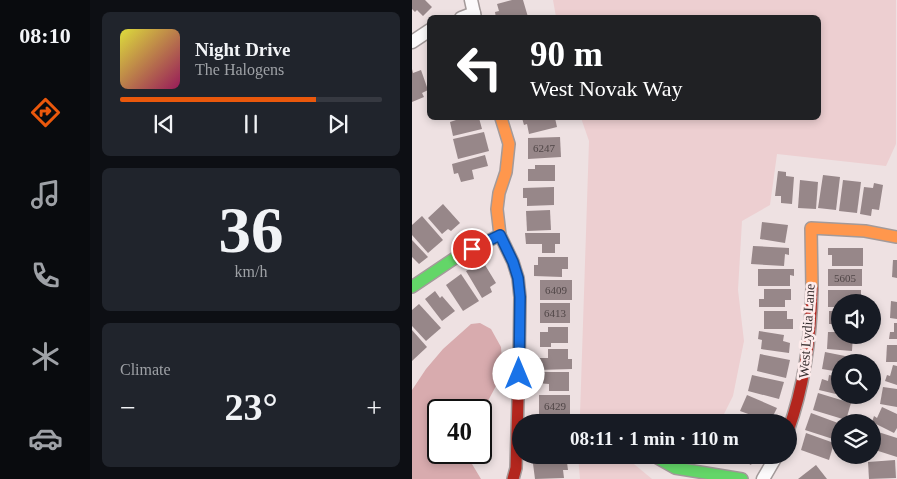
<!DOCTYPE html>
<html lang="en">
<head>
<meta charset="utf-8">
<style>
  :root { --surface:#171b24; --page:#20242c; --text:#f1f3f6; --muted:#9ea1a6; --line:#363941; --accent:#ea580c }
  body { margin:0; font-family:"Times New Roman",serif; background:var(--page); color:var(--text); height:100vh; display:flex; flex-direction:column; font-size:19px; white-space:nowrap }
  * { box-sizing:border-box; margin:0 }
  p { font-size:16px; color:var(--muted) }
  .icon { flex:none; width:28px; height:28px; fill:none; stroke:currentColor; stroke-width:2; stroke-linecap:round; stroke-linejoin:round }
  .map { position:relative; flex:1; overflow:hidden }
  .drawer { display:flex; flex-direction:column; gap:12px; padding:12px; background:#0d0f14; width:322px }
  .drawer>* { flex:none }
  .banner { position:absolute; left:15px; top:15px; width:394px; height:105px; border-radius:8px; box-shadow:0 2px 8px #0003; background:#202124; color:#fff; overflow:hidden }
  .fabs { position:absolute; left:419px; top:294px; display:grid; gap:10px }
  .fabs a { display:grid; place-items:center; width:50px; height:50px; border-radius:50%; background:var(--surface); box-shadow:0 2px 8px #0003; font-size:25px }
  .speed { position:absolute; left:15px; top:399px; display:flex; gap:10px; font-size:25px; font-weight:700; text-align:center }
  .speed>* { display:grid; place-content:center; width:65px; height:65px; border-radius:50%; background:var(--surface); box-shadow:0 2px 8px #0003; line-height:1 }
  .speed .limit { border:2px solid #111; border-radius:8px; background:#fff; color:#111 }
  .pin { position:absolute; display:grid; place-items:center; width:42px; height:42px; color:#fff; margin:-21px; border:2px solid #fff; border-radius:50%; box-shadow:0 1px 5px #0007 }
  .me { position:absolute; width:55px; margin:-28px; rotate:0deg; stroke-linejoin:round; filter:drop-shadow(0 0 4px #0008) }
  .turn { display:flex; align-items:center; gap:18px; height:105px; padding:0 20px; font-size:22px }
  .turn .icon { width:65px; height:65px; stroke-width:2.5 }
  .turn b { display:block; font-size:35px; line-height:42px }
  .big { font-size:38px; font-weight:700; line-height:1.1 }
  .drawer .tile { flex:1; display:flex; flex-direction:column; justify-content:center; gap:8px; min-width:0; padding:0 18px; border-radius:8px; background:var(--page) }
  .drawer .dial { align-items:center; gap:0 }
  .dial b { font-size:65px; line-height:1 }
  .song { display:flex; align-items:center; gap:15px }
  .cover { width:60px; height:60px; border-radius:8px; background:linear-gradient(135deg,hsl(60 70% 55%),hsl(330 70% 35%)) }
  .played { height:5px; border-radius:2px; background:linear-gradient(90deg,var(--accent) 75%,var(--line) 75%) }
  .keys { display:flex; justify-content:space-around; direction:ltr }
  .heat { display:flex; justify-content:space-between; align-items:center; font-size:28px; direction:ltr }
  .trip { position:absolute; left:100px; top:414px; width:285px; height:50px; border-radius:25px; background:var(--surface); box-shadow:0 2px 8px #0003; font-weight:700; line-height:50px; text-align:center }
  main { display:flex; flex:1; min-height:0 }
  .menu { display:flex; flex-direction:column; width:90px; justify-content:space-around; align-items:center; background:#090b0e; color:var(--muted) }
  .menu .icon { width:35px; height:35px }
  .menu .selected { color:var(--accent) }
  .menu b { font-size:22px; color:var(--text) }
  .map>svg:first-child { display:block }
  .green { fill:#edcfd1 }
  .water { fill:#d8abae }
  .building { fill:#978789 }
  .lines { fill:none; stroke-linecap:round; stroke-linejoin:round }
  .street-casing { stroke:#a39a9a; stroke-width:15 }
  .fast-casing { stroke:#a39a9a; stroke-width:14 }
  .slow-casing { stroke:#a39a9a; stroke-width:14 }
  .jam-casing { stroke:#a39a9a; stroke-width:14 }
  .street { stroke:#fcfafb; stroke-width:12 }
  .fast { stroke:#63d668; stroke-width:11 }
  .slow { stroke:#ff974d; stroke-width:11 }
  .jam { stroke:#b3261e; stroke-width:11 }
  .route-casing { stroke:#114b97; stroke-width:12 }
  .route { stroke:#1a73e8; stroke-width:9 }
  .labels { text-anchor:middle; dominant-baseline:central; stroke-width:5; stroke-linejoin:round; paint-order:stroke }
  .number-label { font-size:11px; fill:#504647 }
  .street-label { font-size:14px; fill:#393031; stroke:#fdebeb }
</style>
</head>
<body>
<main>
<nav class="menu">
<b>08:10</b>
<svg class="icon selected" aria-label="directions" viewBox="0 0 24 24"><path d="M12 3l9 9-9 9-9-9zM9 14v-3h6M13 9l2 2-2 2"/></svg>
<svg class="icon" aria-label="music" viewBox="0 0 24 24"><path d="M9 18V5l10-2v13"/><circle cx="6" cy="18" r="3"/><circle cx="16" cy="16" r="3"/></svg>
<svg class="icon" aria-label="phone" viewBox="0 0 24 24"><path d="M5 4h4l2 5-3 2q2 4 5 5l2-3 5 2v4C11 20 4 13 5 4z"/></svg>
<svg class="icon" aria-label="climate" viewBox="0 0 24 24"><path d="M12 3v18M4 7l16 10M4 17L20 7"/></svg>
<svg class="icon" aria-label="car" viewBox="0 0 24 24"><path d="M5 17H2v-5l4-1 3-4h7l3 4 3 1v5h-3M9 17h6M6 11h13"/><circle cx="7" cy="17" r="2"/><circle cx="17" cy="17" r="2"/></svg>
</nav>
<section class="drawer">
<div class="tile">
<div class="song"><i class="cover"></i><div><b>Night Drive</b><p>The Halogens</p></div></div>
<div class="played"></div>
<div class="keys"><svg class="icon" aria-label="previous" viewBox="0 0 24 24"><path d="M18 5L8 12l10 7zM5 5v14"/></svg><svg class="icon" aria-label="pause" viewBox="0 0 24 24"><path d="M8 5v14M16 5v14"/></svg><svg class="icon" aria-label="next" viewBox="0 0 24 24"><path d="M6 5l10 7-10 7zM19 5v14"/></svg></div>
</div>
<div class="tile dial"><b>36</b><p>km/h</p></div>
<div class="tile"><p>Climate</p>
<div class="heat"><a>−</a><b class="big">23°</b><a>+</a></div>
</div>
</section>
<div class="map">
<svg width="485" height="479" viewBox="0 0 485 479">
  <rect width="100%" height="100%" fill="#eee1e2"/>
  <g class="green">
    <polygon points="141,0 484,0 484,144 474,166 365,154 358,205 330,221 326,290 332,341 321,396 308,422 200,422 168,415 177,141 169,118 406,118 406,18 144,17"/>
    <polygon points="166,455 211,455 240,479 168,479"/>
  </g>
  <polygon class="water" points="68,323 79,329 89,347 90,360 85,384 69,414 69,410 26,410 26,452 56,453 57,459 69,479 0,479 0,390 14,369 31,349 59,324"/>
  <g class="building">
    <polygon points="0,0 13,0 20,7 11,16 5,10 3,12 0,9"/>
    <polygon points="100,0 111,0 116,17 84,18 83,12 87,11 85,4"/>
    <polygon points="0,69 1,73 9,70 16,90 10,93 12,97 0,102"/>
    <polygon points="43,118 67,118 70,129 41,136 38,122 44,120"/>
    <polygon points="110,118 143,118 145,127 117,134 115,124 112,125"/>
    <polygon points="72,132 77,151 46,159 41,139"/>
    <polygon points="148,137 149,157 116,159 116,138"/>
    <polygon points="73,155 76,166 60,170 62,179 49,182 46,173 42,174 40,164"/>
    <polygon points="123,165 143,165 143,181 116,181 116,169 123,169"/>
    <polygon points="366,171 374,172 374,176 382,177 380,204 369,203 369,196 363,196"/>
    <polygon points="411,175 428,177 424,210 406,208"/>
    <polygon points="388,180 406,182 404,209 386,208"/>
    <polygon points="431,180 449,182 445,213 427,211"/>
    <polygon points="462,183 471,185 467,210 460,209 459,216 448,214 452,187 461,188"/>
    <polygon points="142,187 142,205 115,206 115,198 111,198 111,188"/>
    <polygon points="31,204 48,223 39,231 36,229 30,234 16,218"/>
    <polygon points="138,210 139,230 115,231 114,211"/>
    <polygon points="10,216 31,240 16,253 0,235 0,225"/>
    <polygon points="350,222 376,225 373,243 348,239"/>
    <polygon points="113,233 148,233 148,244 143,244 143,253 130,253 130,244 114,244"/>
    <polygon points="0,240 16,257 7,264 0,257"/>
    <polygon points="341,246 377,248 377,255 373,254 372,266 339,264"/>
    <polygon points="416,248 451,248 451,266 420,266 420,255 416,255"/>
    <polygon points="126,257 156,257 156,269 150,269 150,277 122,276 122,265 126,265"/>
    <polygon points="481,260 485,260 485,278 480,277"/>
    <polygon points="64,265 66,269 73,265 84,283 78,287 80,292 70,298 54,271"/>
    <polygon points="346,269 382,269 382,276 378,275 378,286 346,286"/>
    <rect x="416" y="269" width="34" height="17"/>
    <polygon points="49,274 67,301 51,311 34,285"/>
    <rect x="128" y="280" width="32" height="20"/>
    <polygon points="352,289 379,289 379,300 373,300 373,307 347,307 347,299 352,299"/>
    <polygon points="416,290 449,290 449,302 428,302 428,307 416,307"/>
    <polygon points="23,291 28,298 30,296 43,311 30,321 13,299"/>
    <polygon points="479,301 485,302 485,319 478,318"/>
    <rect x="128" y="303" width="30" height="20"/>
    <polygon points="7,304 29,328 14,341 0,326 0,310"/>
    <polygon points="352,311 375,311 375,319 381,319 381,329 352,329"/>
    <polygon points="417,311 428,311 428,328 423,328 423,324 417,324"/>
    <polygon points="482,323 485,323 485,339 477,339 478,332 482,332"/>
    <polygon points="136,327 156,327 156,343 139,343 139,347 128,347 128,332 136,332"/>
    <polygon points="0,330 15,347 0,361"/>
    <polygon points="347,331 372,335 371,341 378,343 377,353 349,349 350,340 346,339"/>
    <polygon points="416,332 428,332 428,335 441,335 440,351 415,349"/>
    <polygon points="475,345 485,345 485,362 474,362"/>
    <polygon points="136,349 156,349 156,359 160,359 160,369 126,370 125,358 136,358"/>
    <polygon points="413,352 438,357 437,362 428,362 428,372 410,369"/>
    <polygon points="348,354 378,360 374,378 345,371"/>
    <polygon points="481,365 485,366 485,385 473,381 475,375 478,376"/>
    <polygon points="124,372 157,372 157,391 137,391 137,384 124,383"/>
    <polygon points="340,375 372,382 367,399 336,391"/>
    <polygon points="417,375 428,377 428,395 407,390 410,379 416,381"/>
    <polygon points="471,387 485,389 485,407 468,404"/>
    <polygon points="406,393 439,403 434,420 401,410"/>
    <rect x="127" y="395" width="31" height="21"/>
    <polygon points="335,395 365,408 358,422 328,411"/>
    <polygon points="470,407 485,414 485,428 482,433 460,422 462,416 465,418"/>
    <polygon points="399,413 426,423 421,439 393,430"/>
    <polygon points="328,415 344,422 324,422"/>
    <polygon points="460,430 485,438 485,457 460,449"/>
    <polygon points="394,433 422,443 417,460 389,450"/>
    <polygon points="133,455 154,455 156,470 151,470 152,478 123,479 120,456"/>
    <polygon points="321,455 344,455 339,465"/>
    <polygon points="483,460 484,478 457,479 456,462"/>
    <polygon points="404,465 415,479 386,479"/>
  </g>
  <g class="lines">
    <defs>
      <g id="street">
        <polyline points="59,0 63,18"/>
        <polyline points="49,18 62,13"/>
        <polyline points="0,42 18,30"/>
        <polyline points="351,479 365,455"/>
      </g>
      <g id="fast">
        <polyline points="0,287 46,256 88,235"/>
        <polyline points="240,455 263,468 330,479"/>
      </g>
      <g id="slow">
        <polyline points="89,118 97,144 94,172 87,193 85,209 88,235 101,262 106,278 108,297 107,366"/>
        <polyline points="400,288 399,228 453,231 485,237"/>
      </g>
      <g id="jam">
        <path d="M376 431C393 384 399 338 400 288"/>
        <polyline points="101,479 104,468 107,366"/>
      </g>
    </defs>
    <use href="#street" class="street-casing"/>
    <use href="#fast" class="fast-casing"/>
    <use href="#slow" class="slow-casing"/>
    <use href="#jam" class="jam-casing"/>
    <use href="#street" class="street"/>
    <use href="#fast" class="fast"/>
    <use href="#slow" class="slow"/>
    <use href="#jam" class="jam"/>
  </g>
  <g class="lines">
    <defs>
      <polyline id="route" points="60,249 88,235 101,262 106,278 108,297 107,374"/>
    </defs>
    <use href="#route" class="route-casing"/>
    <use href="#route" class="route"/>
  </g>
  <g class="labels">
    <g class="number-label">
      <text x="132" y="148">6247</text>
      <text x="433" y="278">5605</text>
      <text x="144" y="290">6409</text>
      <text x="143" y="313">6413</text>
      <text x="143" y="406">6429</text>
    </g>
    <g class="street-label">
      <text transform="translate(395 331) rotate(-86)">West Lydia Lane</text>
    </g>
  </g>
</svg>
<div class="fabs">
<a><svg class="icon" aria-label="sound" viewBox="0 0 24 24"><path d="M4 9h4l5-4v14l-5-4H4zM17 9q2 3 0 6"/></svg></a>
<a><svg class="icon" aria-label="search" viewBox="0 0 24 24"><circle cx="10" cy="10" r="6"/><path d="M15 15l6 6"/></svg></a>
<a><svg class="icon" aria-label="layers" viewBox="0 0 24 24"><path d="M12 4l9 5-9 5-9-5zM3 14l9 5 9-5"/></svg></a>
</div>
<div class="speed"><div class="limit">40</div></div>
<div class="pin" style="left:60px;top:249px;background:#d93025"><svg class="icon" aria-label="arrive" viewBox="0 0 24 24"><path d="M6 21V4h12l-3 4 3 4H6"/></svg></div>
<svg class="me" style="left:107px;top:374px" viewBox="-20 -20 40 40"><circle r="19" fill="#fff"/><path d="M0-13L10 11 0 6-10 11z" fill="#1a73e8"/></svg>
<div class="trip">08:11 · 1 min · 110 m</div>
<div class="banner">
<div class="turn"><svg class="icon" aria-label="left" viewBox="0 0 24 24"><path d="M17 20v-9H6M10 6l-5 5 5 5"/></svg><div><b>90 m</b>West Novak Way</div></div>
</div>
</div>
</main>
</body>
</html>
